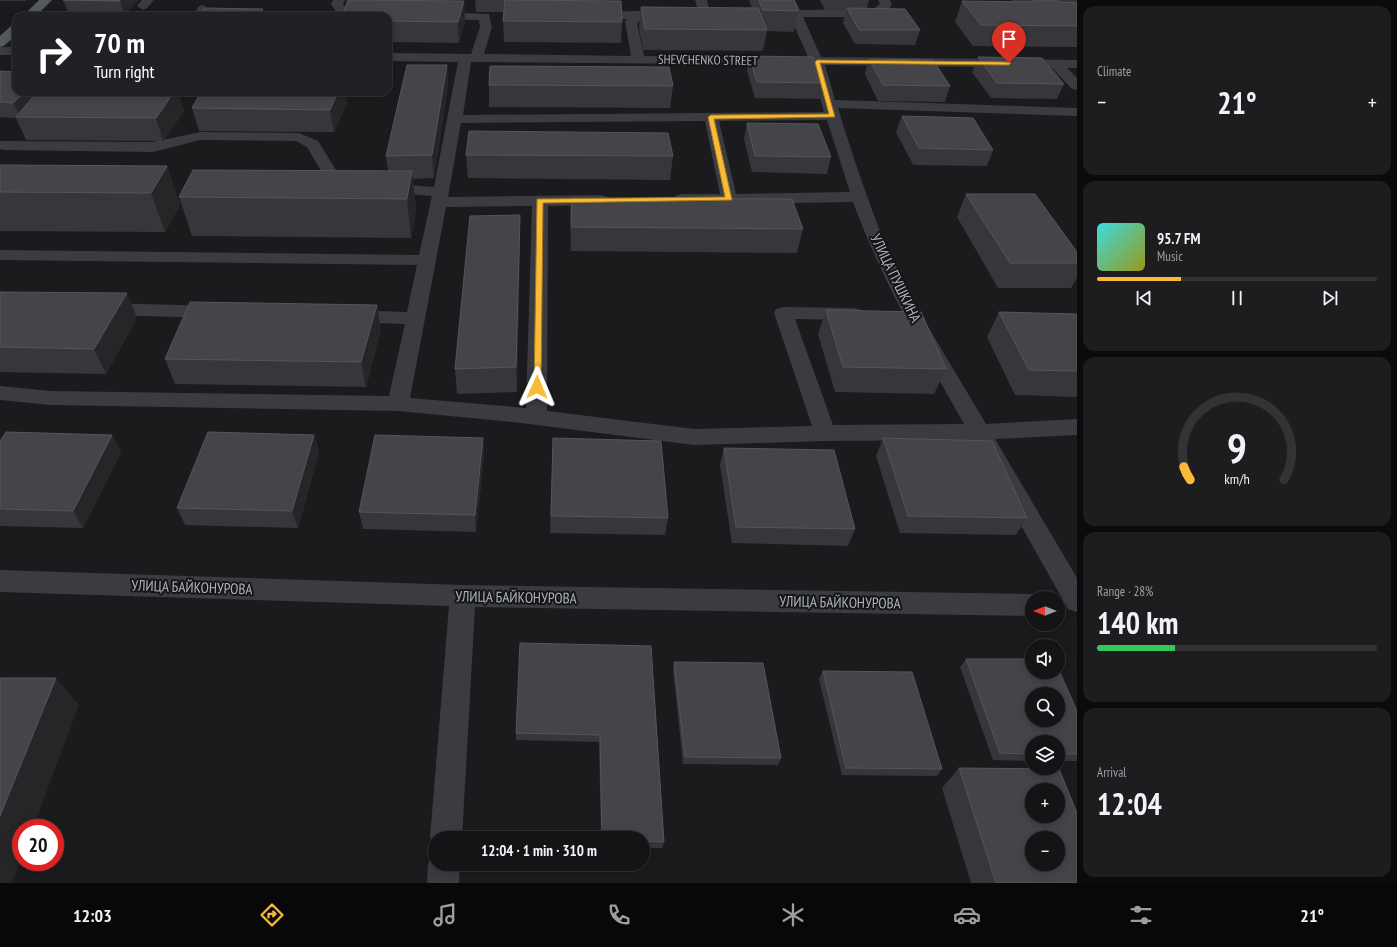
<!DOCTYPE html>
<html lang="en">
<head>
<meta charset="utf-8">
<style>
  :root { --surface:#141416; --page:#1d1d1f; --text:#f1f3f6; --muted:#9d9ea1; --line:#333335; --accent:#f9ba36 }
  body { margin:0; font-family:"PT Sans Narrow",sans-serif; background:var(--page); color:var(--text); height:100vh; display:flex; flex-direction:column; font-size:15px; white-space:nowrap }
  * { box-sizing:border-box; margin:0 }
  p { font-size:13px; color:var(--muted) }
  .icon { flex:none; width:22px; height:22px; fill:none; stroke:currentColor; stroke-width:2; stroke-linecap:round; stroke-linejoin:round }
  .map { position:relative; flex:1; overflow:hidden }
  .sheet { display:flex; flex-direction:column; gap:6px; padding:6px; background:#0b0b0c; width:320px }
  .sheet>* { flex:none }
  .hud { position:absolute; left:12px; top:12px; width:380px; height:84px; border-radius:12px; box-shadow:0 2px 10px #0003,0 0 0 1px var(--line); background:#202124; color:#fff; overflow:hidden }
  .needle { width:26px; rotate:270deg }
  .controls { position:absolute; left:1025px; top:591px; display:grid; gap:8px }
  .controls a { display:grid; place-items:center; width:40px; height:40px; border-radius:50%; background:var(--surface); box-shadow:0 2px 10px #0003,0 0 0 1px var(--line); font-size:20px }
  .speed { position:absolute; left:12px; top:819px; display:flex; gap:8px; font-size:20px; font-weight:700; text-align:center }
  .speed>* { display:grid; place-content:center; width:52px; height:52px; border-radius:50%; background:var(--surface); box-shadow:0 2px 10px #0003,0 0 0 1px var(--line); line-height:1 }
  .speed .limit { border:6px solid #d22; background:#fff; color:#111 }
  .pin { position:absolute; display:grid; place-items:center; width:34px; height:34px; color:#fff; margin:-41px -17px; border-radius:50% 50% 50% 0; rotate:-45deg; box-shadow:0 0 4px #0007 }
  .pin .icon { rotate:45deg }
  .me { position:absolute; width:44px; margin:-22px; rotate:1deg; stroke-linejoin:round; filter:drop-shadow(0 0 3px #0008) }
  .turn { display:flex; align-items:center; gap:14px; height:84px; padding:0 16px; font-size:18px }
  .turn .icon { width:52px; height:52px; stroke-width:2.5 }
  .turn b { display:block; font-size:28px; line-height:34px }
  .big { font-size:30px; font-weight:700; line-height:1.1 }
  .sheet .card { flex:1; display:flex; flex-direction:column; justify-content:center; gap:6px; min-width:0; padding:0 14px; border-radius:12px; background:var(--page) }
  .sheet .dial { align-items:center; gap:0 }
  .dial svg { height:104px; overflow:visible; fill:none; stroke:var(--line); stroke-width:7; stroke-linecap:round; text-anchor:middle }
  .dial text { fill:var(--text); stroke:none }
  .song { display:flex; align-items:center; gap:12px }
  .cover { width:48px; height:48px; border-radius:6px; background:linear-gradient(135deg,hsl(180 70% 55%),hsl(60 70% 35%)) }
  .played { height:4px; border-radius:2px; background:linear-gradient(90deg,var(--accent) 30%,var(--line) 30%) }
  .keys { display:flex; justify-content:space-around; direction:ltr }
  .heat { display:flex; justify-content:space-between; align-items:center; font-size:22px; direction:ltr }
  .charge { height:6px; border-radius:3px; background:linear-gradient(90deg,#34c759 28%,var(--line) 0) }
  .trip { position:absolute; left:428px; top:831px; width:222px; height:40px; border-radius:20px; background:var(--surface); box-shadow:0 2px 10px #0003,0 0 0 1px var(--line); font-weight:700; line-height:40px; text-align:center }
  .dock { display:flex; height:64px; justify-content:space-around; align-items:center; background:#080809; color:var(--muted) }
  .dock .icon { width:28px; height:28px }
  .dock .current { color:var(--accent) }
  .dock b { font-size:18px; color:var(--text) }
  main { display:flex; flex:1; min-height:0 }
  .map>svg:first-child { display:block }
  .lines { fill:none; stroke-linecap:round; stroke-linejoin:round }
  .minor { fill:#3b3c42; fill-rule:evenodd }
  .major { fill:#575961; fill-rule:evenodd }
  .wall { fill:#37373b }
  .shaded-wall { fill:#262629 }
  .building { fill:#444449; stroke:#54565b; fill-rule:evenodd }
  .route { fill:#f9ba36; stroke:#a27923 }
  .labels { text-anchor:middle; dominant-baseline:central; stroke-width:4; stroke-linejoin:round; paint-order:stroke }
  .far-street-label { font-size:13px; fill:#adb2bd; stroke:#151518 }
  .street-label { font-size:15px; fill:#adb2bd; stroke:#151518 }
</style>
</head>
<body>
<main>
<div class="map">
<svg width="1077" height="883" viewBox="0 0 1077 883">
  <rect width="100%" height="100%" fill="#1b1b1d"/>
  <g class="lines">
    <g class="minor">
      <polygon points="142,0 154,0 147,8 143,10 137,6"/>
      <polygon points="333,0 345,0 343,4 347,10 372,12 378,16 339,16 331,4"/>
      <path d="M695 0H707L709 8 702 16 645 18 637 23 644 56 808 57 783 0H795L800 10 873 9 880 4 878 0H890L892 4 887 12 875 17H803L821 57 1077 60V68H1067L1077 78V90L1072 89 1052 68 825 65 835 100 1077 108V116L838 108C852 154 867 199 885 243 912 306 952 365 986 424L1077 419V435L995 439 1077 578V612L1068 609 973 440 825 441 694 445 513 422 398 411 51 405 0 400V386L51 391 389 396 405 324 349 322 342 320 339 316 342 312 349 310 407 312 417 265 0 260V250L419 255 432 196 354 189 324 176 307 147 296 141 200 140 153 152 4 150 0 149V141L153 142 200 132 299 133 318 141 336 170 363 181 434 187 458 62 388 61V53L471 54 480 27 479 20 435 19 429 15 431 12 489 14 492 27 484 54 631 56 625 21 627 19H592L588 18 586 15 588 12 695 10 697 7ZM471 62 811 65 824 112 463 115ZM827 120 850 192 736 194 719 121ZM705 121 720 194H681L675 196 673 199 675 202 729 204 853 202C882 281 923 351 964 424L833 425 795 319 854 320 861 318 863 314 861 310 854 308 783 307 776 309 774 313 812 426 694 429 547 411 548 206 601 205 607 203 609 200 607 197 601 195 448 197 461 123ZM532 206 526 408 410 398 446 207Z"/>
      <polygon points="203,5 209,9 204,16 192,16 199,6"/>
      <rect x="0" y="47" width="16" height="8"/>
      <polygon points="103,303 217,306 224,308 226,312 224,316 217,318 103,315 96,313 94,309 96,305"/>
      <polygon points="0,570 463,585 1032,594 1042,598 1032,598 1032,616 475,607 462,838 435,838 435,849 430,838 449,606 0,592"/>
      <polygon points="435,852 435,864 460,864 459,883 427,883 428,864 433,853"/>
    </g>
    <g class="major">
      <polygon points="39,0 52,0 36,16 23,16"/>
      <polygon points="16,24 16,35 4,46 0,47 0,36 12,25"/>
    </g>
  </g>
  <g class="wall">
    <rect x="0" y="0" width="26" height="1"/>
    <polygon points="63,0 138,0 125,15 69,14"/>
    <polygon points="348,0 423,0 465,21 459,43 388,42 388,16"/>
    <polygon points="475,0 533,0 622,22 621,43 504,42 503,21 504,12 476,12"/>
    <polygon points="749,0 794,0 798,11 794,32 767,31 763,51 643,50 639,28 641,7 752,8"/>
    <polygon points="820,0 869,0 867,8 920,30 915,45 855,44 843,23 846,10 825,10"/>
    <polygon points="1012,0 1077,0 1077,47 973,46 955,22 962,1 1011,2"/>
    <polygon points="749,56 825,83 821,99 755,98 747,71"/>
    <polygon points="978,57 1064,84 1057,99 991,98 972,72"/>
    <polygon points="869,59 950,86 945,102 878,101 865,74"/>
    <polygon points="447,65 448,86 434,178 413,179 416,210 411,238 192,236 179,197 388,171 386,156"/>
    <polygon points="0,71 16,92 178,92 184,111 163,141 26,140 16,118 0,117"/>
    <polygon points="489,85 673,86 670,108 489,107"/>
    <polygon points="201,92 345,92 347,103 334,132 199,131 192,108"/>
    <polygon points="902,116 993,150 987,166 913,165 896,132"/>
    <polygon points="747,123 831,157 827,174 752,172 744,139"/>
    <polygon points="466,155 673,156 670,180 468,178"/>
    <polygon points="0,165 167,166 180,205 165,232 0,231"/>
    <polygon points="966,194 1077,252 1077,278 1071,288 998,288 957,217"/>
    <polygon points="571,198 803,229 797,253 571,251 570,222"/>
    <polygon points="520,239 517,392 457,394 455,369"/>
    <polygon points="0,292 137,318 106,374 0,372"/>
    <polygon points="377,305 381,330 366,387 175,384 165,359"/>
    <polygon points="826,310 946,369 934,394 835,392 818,334"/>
    <polygon points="999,312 1077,314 1077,397 1015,395 987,337"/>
    <polygon points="112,435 121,452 83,528 0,526 0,441"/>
    <polygon points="314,435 319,452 298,528 185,525 177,508"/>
    <polygon points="483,438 484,455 476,532 363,529 359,512"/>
    <polygon points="553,438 668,518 665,535 550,533"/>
    <polygon points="883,438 1027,518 1016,535 900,533 876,456"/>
    <polygon points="724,448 855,529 848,546 732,543 720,465"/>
    <polygon points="651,646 664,842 662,848 643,848 643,838 601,838 599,742 516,740 516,733"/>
    <polygon points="966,659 1077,711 1077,761 1058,761 1058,742 1032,742 1032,761 993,760 960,667"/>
    <polygon points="674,662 781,758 778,765 683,764 673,670"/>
    <polygon points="823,671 942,769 937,776 842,775 819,679"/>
    <polygon points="959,768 1077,883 971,883 942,788"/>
  </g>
  <g class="shaded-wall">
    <polygon points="120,0 138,0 125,15 120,1"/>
    <polygon points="464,1 465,21 459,43 458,22"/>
    <polygon points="263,9 264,16 258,16"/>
    <polygon points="447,65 448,86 434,178 432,155"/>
    <polygon points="25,92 48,92 20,117 13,103"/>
    <polygon points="174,92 178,92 184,111 163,141 156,118"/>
    <polygon points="338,92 345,92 347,103 334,132 330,110"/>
    <polygon points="167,166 180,205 165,232 151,193"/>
    <polygon points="412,171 416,210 411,238 407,199"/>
    <polygon points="520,215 520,239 517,392 516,367"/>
    <polygon points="127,293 137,318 106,374 94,349"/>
    <polygon points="377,305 381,330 366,387 361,362"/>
    <polygon points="112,435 121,452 83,528 73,511"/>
    <polygon points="314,435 319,452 298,528 292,511"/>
    <polygon points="483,438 484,455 476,532 475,515"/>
    <polygon points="56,678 79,705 33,828 21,828 21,859 12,883 0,883 0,816"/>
  </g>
  <g class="building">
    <polygon points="63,0 120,0 120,1"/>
    <polygon points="348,0 367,0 464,1 458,22 388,21 388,16 342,16"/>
    <polygon points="505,0 621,1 622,22 503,21"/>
    <polygon points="759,0 794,0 798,11 763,10"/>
    <polygon points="1033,0 1056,0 1058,2 1077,3 1077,26 981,25 962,1 1034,2"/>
    <polygon points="641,7 758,8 767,30 645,29"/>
    <polygon points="205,8 263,9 258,16 199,16"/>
    <polygon points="847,8 905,9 920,30 859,30"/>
    <polygon points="749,56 813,57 825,83 757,82"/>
    <polygon points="978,57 1042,58 1064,84 997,83"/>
    <polygon points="869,59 933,60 950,86 883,85"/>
    <polygon points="407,65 447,65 432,155 386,156"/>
    <polygon points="490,66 669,67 673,86 489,85"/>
    <polygon points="0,71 16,72 16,92 25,92 13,103 0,102"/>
    <polygon points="37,92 174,92 156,118 16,117"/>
    <polygon points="201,92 338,92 330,110 192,108"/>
    <polygon points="902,116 973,118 993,150 919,148"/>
    <polygon points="747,123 818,124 831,157 755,156"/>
    <polygon points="469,131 668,133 673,156 466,155"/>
    <polygon points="0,165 167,166 151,193 0,192"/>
    <polygon points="193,170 412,171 407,199 179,197"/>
    <polygon points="966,194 1035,194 1077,252 1077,263 1010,263"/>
    <polygon points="571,198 792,199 803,229 572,227"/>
    <polygon points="520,215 516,367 455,369 470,216"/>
    <polygon points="0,292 127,293 94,349 0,347"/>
    <polygon points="190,302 377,305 361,362 165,359"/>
    <polygon points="826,310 921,312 946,369 843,367"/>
    <polygon points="999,312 1077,314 1077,371 1029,370"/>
    <polygon points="6,432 112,435 73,511 0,509 0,441"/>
    <polygon points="208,432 314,435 292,511 177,508"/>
    <polygon points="375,435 483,438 475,515 359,512"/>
    <polygon points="553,438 661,441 668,518 551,516"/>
    <polygon points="883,438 992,441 1027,518 908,516"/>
    <polygon points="724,448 834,450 855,529 736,527"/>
    <polygon points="520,643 651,646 664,842 643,841 643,838 602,838 600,735 516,733"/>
    <path d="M966 659H1032V672H1058V668L1077 711V754H1058V742H1032V754L1000 753ZM1032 694H1058V720H1032Z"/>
    <polygon points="674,662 763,663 781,758 685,757"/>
    <polygon points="823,671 912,672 942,769 846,768"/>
    <polygon points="0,678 56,678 0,816"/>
    <path d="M959 768 1059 769 1077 813V883H996ZM1032 790H1058V816H1032ZM1032 838H1058V864H1032Z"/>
  </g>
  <polygon class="route" points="817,60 1009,62 1011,63 1009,65 820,63 835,117 714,119 732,200 543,203 541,387 540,389 534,389 537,199 725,197 708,117 711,115 829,114 815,62"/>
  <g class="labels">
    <g class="far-street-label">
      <text transform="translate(708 60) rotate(1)">SHEVCHENKO STREET</text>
    </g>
    <g class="street-label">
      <text transform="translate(896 278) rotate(64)">УЛИЦА ПУШКИНА</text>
      <text transform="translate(192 587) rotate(2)">УЛИЦА БАЙКОНУРОВА</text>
      <text transform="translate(516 597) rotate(1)">УЛИЦА БАЙКОНУРОВА</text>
      <text transform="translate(840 602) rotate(1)">УЛИЦА БАЙКОНУРОВА</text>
    </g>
  </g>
</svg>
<div class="controls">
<a><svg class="needle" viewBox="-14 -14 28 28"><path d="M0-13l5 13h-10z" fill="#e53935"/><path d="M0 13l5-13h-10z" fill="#9d9ea1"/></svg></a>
<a><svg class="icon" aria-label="sound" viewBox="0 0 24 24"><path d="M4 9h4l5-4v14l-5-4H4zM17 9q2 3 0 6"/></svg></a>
<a><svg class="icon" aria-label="search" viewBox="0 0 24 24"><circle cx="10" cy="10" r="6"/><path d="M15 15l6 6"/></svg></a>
<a><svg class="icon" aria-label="layers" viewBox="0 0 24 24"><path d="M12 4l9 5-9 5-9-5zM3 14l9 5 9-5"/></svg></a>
<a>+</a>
<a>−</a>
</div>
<div class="speed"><div class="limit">20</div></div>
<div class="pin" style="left:1009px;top:63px;background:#d93025"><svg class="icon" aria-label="arrive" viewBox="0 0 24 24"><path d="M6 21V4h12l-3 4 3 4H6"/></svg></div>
<svg class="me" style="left:537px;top:387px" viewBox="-20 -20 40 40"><path d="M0-17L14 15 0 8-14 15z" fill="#f9ba36" stroke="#fff" stroke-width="4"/></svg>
<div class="trip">12:04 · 1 min · 310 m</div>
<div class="hud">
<div class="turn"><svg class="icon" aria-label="right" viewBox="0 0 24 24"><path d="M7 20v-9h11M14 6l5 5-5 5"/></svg><div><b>70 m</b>Turn right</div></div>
</div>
</div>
<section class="sheet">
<div class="card"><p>Climate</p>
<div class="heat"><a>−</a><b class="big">21°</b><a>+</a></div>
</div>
<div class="card">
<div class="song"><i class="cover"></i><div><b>95.7 FM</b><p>Music</p></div></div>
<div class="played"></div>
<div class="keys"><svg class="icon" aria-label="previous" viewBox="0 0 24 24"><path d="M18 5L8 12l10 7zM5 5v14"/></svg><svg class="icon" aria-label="pause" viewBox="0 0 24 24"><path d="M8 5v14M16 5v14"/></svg><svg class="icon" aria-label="next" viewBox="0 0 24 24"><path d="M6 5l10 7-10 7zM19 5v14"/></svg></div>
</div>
<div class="card dial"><svg viewBox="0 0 100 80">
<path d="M14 69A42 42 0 1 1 86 69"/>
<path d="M14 69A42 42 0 0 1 9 59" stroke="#f9ba36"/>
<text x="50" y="56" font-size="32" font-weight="700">9</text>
<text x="50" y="72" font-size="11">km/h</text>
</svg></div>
<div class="card"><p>Range · 28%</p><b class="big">140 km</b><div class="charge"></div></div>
<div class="card"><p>Arrival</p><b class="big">12:04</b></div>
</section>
</main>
<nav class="dock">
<b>12:03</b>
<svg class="icon current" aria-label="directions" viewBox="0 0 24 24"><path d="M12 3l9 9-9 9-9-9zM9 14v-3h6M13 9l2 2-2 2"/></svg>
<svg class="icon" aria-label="music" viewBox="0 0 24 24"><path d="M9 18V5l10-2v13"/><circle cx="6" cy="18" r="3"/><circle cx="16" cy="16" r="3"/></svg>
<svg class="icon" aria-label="phone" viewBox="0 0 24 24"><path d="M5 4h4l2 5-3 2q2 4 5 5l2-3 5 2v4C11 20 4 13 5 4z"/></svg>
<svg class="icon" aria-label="climate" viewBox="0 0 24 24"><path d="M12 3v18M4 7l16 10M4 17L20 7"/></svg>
<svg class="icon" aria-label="car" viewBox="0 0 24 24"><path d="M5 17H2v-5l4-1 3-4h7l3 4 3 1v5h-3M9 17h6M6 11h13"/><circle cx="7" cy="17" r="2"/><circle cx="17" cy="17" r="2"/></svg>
<svg class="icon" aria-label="filters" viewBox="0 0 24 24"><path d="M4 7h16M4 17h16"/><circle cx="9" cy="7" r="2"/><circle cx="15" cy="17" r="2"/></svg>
<b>21°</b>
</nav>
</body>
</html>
